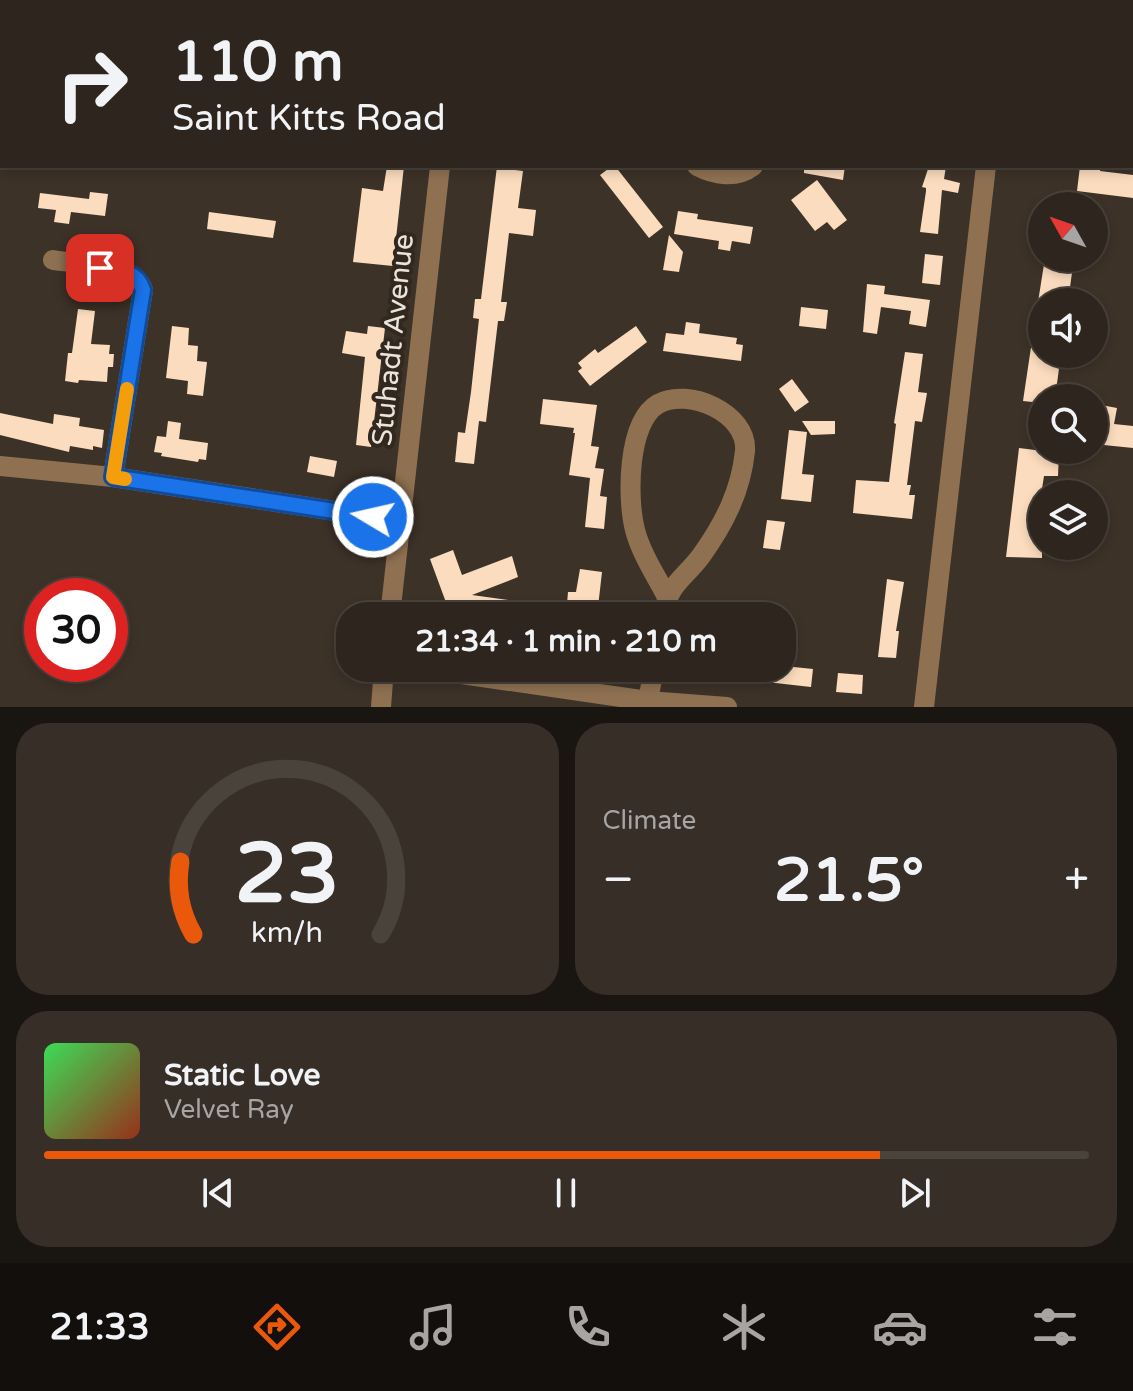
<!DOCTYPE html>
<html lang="en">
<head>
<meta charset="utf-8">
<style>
  :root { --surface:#2e261e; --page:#362e27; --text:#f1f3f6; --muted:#a7a5a4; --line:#49433c; --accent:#ea580c }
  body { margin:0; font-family:"Varela Round",sans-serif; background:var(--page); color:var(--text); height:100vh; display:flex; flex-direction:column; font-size:30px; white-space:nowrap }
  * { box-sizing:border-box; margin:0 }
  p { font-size:26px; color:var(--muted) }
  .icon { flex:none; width:44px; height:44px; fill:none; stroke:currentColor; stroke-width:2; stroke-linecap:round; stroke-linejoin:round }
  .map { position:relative; height:707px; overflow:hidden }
  .side { display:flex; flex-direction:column; gap:16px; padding:16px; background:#191510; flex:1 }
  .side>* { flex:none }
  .banner { position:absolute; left:0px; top:0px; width:1134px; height:168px; box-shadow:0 4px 12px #0003,0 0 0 2px var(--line); background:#2e261e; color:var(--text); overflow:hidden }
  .needle { width:52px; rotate:310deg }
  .fabs { position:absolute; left:1028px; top:192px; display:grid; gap:16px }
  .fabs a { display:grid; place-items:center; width:80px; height:80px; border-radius:50%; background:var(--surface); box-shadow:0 4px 12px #0003,0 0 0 2px var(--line); font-size:40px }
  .speed { position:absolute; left:24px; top:578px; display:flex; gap:16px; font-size:40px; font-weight:700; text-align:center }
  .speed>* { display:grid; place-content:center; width:104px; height:104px; border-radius:50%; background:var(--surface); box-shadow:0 4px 12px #0003,0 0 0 2px var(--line); line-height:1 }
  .speed .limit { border:12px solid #d22; background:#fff; color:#111 }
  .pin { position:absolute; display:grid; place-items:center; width:68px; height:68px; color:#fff; margin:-34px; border-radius:16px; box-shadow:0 4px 12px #0006 }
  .me { position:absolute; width:88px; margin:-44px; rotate:279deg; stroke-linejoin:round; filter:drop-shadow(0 0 6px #0008) }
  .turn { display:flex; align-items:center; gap:28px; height:168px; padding:0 40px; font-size:36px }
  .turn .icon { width:104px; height:104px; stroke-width:2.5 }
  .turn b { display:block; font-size:56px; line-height:68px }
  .big { font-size:60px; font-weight:700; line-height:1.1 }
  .side .card { flex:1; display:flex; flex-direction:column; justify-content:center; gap:12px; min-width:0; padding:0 28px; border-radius:32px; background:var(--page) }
  .side .dial { align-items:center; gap:0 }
  .dial svg { height:208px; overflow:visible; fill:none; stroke:var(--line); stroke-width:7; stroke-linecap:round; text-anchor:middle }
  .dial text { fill:var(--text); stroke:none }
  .song { display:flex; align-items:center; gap:24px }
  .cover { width:96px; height:96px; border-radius:12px; background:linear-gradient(135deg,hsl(130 70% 55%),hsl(10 70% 35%)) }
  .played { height:8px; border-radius:4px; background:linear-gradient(90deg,var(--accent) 80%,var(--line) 80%) }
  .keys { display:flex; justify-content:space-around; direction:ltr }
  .heat { display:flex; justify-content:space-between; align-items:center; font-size:44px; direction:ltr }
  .side .tiles { flex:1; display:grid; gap:16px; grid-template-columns:1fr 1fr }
  .card:last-child { grid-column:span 2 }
  .trip { position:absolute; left:336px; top:602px; width:460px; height:80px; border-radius:32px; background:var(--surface); box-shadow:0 4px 12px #0003,0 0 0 2px var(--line); font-weight:700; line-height:80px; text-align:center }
  .tab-bar { display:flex; height:128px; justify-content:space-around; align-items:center; background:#120f0c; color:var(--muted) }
  .tab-bar .icon { width:56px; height:56px }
  .tab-bar .active { color:var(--accent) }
  .tab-bar b { font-size:36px; color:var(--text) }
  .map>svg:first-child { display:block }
  .building { fill:#fbdcbe }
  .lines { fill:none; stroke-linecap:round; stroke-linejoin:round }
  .minor { stroke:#8f7152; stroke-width:20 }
  .route-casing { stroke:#114b97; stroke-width:20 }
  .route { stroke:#1a73e8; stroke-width:14 }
  .slow { stroke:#f59e0b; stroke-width:14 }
  .labels { text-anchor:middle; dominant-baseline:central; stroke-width:8; stroke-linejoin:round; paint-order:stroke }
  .street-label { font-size:28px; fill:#ebe4dd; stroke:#33281e }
</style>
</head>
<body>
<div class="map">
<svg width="1133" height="707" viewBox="0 0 1133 707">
  <rect width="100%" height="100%" fill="#3d3228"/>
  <g class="building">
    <polygon points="387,166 404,166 393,266 353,262 362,188 383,191"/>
    <polygon points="497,166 516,166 515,170 523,171 518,208 536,210 533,236 509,233 501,302 507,302 504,321 498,321 486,422 479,421 474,464 455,462 458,432 465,433 471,392 479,319 473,318 475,299 481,299"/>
    <polygon points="612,166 615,166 663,227 649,238 600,175"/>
    <polygon points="804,166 845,166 843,180 804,173"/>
    <polygon points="929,166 946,166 944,179 960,183 958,193 942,190 938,234 920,232 926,191 926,188 922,187"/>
    <polygon points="1080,166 1101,166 1100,171 1133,175 1133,198 1077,191"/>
    <polygon points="817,180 847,220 834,230 827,222 815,231 791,200"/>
    <polygon points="90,192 108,194 105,216 71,212 69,224 54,222 56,210 38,208 40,193 89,199"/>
    <polygon points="678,211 698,214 697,219 753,227 750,244 732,241 730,251 718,249 719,241 674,234"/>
    <polygon points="209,212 276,221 273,238 207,229"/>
    <polygon points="669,235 683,252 679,272 663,270"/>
    <polygon points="925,254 943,256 940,285 922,283"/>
    <polygon points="1045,258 1074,258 1068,302 1038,302"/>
    <polygon points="867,284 885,286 884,294 930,300 926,327 909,324 911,311 881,307 877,334 863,332"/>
    <polygon points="801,307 828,310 826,329 799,326"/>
    <polygon points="78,309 95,311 91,344 110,345 109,354 114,354 113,367 108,367 107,382 79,380 78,383 65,381 68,353 72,353"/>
    <polygon points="686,322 700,324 699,333 737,338 736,344 743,345 741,361 663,351 666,333 684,335"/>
    <polygon points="172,326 189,328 188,345 198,346 197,361 207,362 203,396 187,394 188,381 166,378"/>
    <polygon points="368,326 385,328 371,447 356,445 365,357 342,353 346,331 367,334"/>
    <polygon points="636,326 647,342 590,386 578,371 582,368 578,363 595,349 598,353"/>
    <polygon points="1034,327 1042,327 1042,354 1061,354 1055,398 1042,398 1042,403 1023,401"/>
    <polygon points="905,352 923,354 918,392 927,393 922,422 915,421 907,485 911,485 909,495 915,495 912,519 853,513 856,480 889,482 896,424 894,423"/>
    <polygon points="792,379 809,402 795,412 779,389"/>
    <polygon points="543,399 597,405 591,446 599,447 595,468 604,469 600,496 607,497 604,529 585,527 590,478 569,475 575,433 573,433 574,428 540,424"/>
    <polygon points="1101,405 1117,408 1114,424 1133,426 1133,448 1094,444 1094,420 1098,420"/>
    <polygon points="0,413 53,424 54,414 80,418 79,426 104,430 102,448 93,446 93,450 70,446 69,452 0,435"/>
    <polygon points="168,421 181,423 179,439 208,443 206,460 199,459 198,462 161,456 162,453 154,452 157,436 166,437"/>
    <polygon points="802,421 835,421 835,434 811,435"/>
    <polygon points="789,430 807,432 802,474 814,475 811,502 781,499"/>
    <polygon points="1019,448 1059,453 1058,476 1044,476 1035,535 1042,536 1042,558 1006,557"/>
    <polygon points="310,456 337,461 334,477 307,472"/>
    <polygon points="767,520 785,522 780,550 763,548"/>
    <polygon points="453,550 462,575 512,556 518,577 472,595 564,608 563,616 451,616 430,559"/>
    <polygon points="580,569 602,572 597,616 566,616 568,592 576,592"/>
    <polygon points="887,579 904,582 896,631 899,631 896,658 878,657"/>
    <polygon points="784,666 813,669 811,687 720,677 720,668 784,668"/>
    <polygon points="838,673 863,675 862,694 836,692"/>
  </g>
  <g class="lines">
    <g class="minor">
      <polyline points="179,2 180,0"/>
      <polyline points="457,2 458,0"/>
      <polyline points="738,2 739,0"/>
      <polyline points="1005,2 1005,0"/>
      <path d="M697 166C714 175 736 179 753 166"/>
      <path d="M53 260C76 264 136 264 143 290L113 477"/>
      <polyline points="0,466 113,477 401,521"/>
      <polyline points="390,616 440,166"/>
      <path d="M663 616C668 584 683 580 701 556 724 524 741 491 745 451 748 413 688 387 658 404 627 422 627 499 635 530 641 553 655 574 666 595"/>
      <polyline points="420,668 648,701 727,707"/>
      <polyline points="648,701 654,668"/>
      <polyline points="381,707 384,668"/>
      <polyline points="924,707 986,166"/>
    </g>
  </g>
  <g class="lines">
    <defs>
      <path id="route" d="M100 268C118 270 137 270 143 290L113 477 373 517"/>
    </defs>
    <use href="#route" class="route-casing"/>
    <use href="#route" class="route"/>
    <polyline class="slow" points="125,479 113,477 127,389"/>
  </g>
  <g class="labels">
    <g class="street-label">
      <text transform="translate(393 340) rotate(-84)">Stuhadt Avenue</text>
    </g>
  </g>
</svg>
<div class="fabs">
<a><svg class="needle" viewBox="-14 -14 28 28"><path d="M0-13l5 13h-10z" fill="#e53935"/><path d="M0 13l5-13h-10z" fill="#a7a5a4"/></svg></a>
<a><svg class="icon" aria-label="sound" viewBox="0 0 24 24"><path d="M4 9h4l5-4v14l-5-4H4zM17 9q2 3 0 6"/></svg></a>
<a><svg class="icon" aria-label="search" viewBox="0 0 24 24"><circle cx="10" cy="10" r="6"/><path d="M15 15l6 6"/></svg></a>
<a><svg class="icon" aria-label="layers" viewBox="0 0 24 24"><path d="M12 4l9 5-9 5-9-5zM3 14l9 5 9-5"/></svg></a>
</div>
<div class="speed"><div class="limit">30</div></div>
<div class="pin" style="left:100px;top:268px;background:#d93025"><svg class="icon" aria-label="arrive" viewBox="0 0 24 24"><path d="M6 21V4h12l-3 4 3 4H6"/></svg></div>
<svg class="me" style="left:373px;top:517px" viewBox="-20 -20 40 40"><circle r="17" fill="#1a73e8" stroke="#fff" stroke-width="3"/><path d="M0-11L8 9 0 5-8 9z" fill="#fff"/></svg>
<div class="trip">21:34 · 1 min · 210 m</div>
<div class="banner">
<div class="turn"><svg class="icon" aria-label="right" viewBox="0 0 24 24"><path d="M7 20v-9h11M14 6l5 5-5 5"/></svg><div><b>110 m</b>Saint Kitts Road</div></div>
</div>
</div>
<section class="side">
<div class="tiles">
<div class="card dial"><svg viewBox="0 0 100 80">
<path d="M14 69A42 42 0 1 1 86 69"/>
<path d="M14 69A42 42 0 0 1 9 41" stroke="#ea580c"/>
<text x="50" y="56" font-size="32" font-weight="700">23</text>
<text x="50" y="72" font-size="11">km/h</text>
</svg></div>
<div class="card"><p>Climate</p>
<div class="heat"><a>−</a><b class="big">21.5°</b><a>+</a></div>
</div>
<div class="card">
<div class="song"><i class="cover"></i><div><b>Static Love</b><p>Velvet Ray</p></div></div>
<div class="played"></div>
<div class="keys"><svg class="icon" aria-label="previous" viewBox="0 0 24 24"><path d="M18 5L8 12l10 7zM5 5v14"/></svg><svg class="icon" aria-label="pause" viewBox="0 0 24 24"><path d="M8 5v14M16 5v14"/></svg><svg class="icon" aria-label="next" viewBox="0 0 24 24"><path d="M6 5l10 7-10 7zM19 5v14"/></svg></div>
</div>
</div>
</section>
<nav class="tab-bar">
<b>21:33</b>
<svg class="icon active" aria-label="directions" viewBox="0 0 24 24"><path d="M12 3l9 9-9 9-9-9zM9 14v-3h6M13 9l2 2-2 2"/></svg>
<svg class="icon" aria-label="music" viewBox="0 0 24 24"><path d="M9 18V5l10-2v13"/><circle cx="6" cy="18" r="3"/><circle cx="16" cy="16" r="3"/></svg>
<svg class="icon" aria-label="phone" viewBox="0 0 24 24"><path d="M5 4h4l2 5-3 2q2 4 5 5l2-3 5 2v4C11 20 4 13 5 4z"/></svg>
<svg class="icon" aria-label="climate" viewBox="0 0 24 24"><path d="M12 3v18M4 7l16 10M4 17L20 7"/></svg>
<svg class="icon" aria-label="car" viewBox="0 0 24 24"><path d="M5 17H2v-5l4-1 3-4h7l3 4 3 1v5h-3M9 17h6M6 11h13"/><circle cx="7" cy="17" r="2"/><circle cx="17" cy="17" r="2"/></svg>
<svg class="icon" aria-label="filters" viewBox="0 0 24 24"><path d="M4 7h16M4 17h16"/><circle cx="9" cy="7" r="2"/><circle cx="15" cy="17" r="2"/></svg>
</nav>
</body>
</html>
